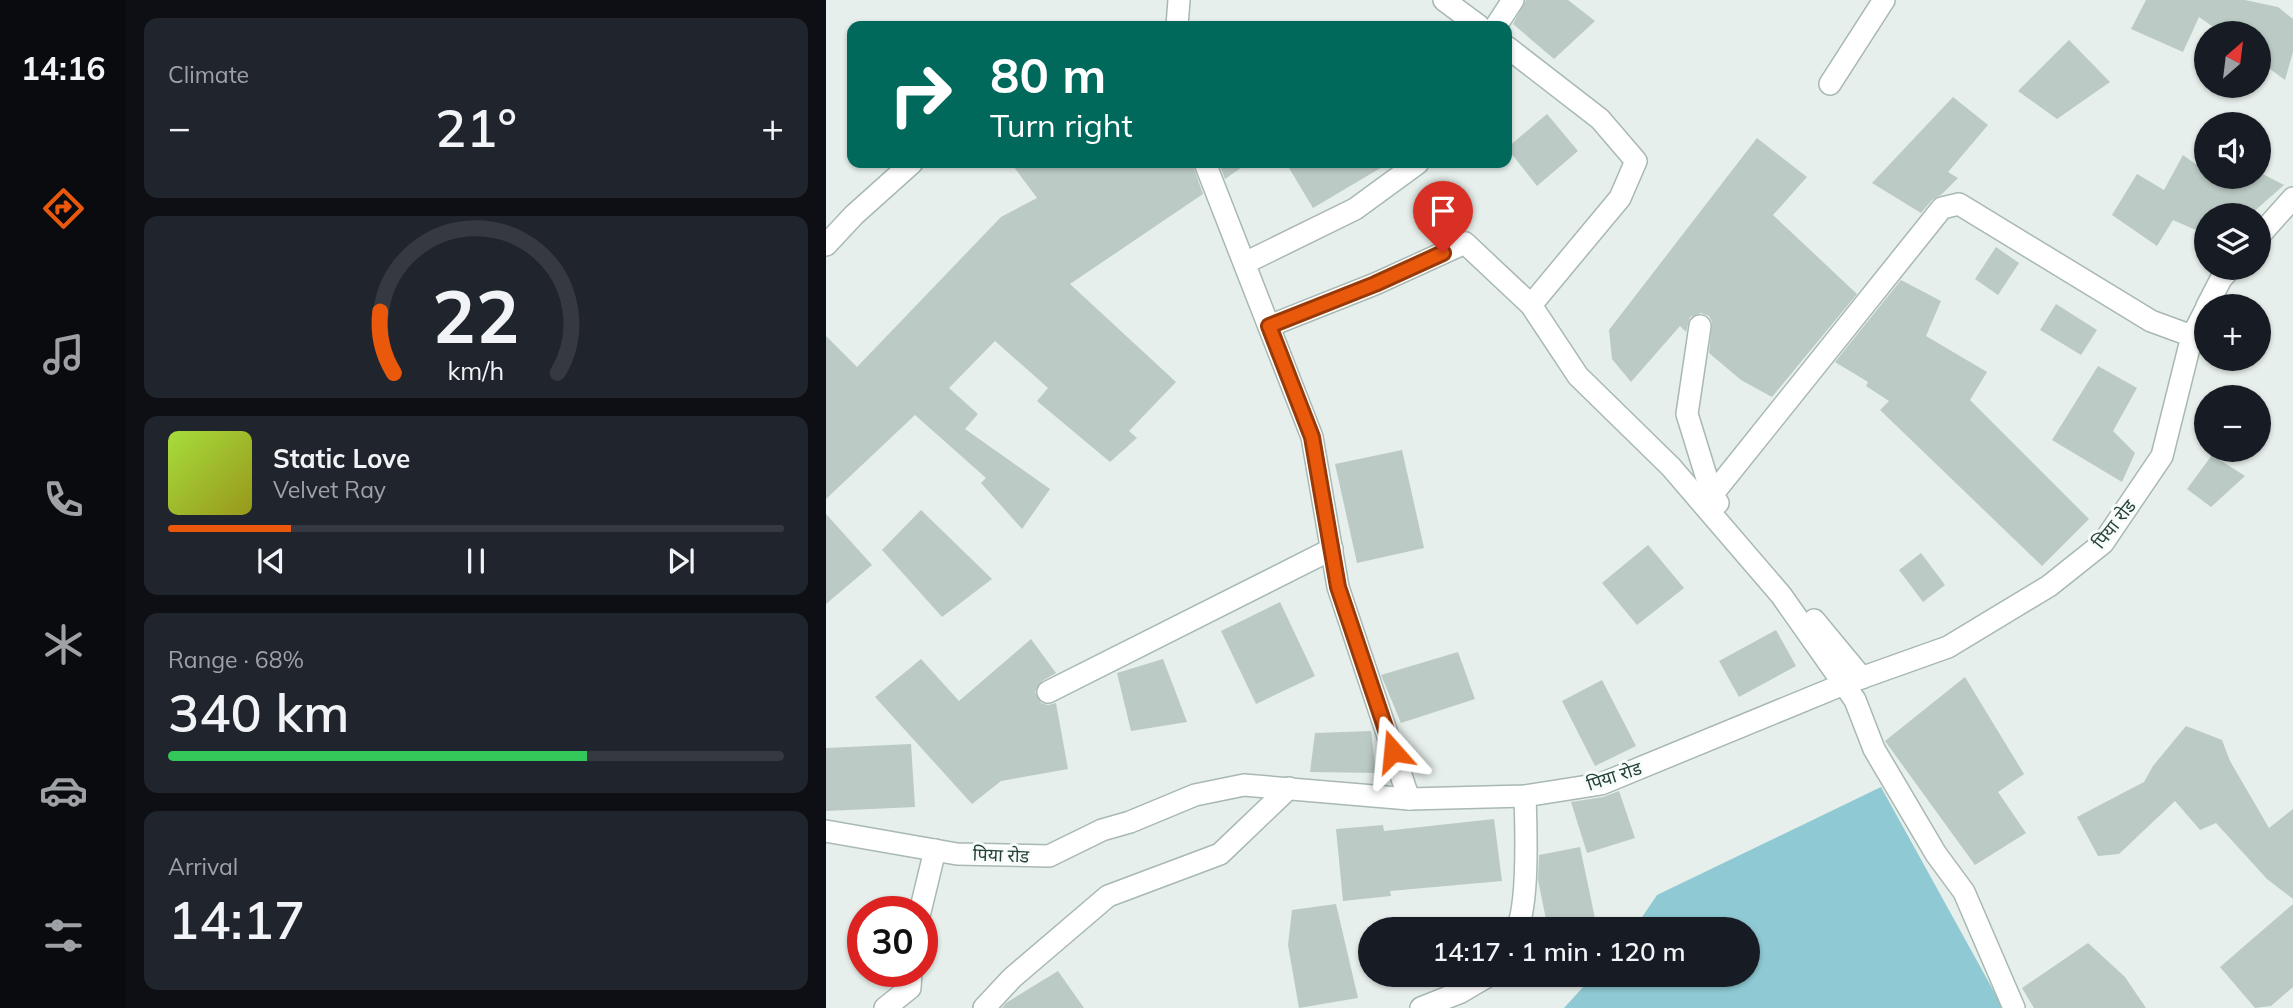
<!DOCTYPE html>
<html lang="en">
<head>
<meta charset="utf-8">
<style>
  :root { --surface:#171b24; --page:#20242c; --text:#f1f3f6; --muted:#9ea1a6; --line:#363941; --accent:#ea580c }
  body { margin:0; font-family:Mulish,"Noto Sans Devanagari",sans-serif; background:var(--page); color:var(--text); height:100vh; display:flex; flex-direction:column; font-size:26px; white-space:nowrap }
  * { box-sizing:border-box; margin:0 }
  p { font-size:23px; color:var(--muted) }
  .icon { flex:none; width:38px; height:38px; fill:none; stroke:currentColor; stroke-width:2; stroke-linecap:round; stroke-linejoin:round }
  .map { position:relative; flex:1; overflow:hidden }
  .panel { display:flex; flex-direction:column; gap:18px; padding:18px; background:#0d0f14; width:700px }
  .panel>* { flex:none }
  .guide { position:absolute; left:21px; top:21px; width:665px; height:147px; border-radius:14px; box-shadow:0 2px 5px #0004; background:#00695c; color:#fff; overflow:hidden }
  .needle { width:46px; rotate:28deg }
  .controls { position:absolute; left:1368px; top:21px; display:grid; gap:14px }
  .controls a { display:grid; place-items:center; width:77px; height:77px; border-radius:50%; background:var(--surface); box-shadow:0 2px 5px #0004; font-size:35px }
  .speed { position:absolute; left:21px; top:896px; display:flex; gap:14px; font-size:35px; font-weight:700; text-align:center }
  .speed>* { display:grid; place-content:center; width:91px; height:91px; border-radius:50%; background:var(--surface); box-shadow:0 2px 5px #0004; line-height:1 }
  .speed .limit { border:10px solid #d22; background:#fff; color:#111 }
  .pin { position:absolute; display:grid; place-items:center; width:60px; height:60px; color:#fff; margin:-72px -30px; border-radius:50% 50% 50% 0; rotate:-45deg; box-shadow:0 0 7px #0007 }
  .pin .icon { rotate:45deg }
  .me { position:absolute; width:77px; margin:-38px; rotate:342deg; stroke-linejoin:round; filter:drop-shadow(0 0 5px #0008) }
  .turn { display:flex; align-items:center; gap:24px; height:147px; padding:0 28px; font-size:32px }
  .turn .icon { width:91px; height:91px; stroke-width:2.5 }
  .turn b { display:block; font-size:49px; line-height:60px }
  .big { font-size:52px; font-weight:600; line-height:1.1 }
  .panel .widget { flex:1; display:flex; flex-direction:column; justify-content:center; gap:10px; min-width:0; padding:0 24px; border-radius:14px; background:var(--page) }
  .panel .dial { align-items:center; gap:0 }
  .dial svg { height:182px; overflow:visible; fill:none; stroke:var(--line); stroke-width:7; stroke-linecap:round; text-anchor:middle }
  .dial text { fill:var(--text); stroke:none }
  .song { display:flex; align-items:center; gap:21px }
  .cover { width:84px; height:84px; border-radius:10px; background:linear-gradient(135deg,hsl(80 70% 55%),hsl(60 70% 35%)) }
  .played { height:7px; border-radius:4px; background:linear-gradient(90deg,var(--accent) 20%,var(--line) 20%) }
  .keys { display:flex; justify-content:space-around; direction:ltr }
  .heat { display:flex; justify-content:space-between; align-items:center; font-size:38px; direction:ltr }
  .charge { height:10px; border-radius:5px; background:linear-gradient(90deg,#34c759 68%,var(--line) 0) }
  .trip { position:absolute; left:532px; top:917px; width:402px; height:70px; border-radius:35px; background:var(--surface); box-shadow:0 2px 5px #0004; font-weight:600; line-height:70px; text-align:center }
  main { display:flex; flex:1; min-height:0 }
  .tab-bar { display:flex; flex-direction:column; width:126px; justify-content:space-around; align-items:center; background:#090b0e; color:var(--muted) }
  .tab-bar .icon { width:49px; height:49px }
  .tab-bar .current { color:var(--accent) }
  .tab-bar b { font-size:32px; color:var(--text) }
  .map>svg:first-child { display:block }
  .water { fill:#8ec9d4 }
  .building { fill:#bbcac4 }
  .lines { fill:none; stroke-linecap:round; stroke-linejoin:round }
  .minor-casing { stroke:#a8b8b2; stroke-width:24 }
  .minor { stroke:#fff; stroke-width:21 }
  .route-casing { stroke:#983908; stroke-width:18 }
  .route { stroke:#ea580c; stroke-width:12 }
  .labels { text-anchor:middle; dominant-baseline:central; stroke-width:6; stroke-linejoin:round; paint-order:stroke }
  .street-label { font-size:18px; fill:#24423a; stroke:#f7fbf9 }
</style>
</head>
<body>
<main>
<nav class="tab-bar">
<b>14:16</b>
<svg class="icon current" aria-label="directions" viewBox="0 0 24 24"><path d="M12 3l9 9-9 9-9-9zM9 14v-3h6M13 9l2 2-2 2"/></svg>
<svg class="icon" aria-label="music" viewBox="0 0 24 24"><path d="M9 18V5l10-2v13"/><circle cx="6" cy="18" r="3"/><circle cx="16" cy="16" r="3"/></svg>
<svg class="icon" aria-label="phone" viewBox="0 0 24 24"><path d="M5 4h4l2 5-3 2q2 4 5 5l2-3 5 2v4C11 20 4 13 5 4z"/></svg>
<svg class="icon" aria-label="climate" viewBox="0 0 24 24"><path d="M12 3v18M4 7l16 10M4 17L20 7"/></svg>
<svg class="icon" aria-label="car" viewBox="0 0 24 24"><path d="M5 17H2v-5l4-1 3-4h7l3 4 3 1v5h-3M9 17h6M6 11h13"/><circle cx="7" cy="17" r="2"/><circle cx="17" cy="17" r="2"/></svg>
<svg class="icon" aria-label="filters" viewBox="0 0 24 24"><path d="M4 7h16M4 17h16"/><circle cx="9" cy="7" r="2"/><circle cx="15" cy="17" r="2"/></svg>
</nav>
<section class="panel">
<div class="widget"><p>Climate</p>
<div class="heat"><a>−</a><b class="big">21°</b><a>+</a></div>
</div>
<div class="widget dial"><svg viewBox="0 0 100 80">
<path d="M14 69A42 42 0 1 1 86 69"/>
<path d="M14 69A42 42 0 0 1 8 42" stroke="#ea580c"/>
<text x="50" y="56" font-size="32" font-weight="700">22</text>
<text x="50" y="72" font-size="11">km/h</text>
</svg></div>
<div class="widget">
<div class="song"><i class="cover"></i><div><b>Static Love</b><p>Velvet Ray</p></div></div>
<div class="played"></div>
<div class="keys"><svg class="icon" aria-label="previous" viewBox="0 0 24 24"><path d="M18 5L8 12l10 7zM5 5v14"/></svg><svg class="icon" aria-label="pause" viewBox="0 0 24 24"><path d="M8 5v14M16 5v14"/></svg><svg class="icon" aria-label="next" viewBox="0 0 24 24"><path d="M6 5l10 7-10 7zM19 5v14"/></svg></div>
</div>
<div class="widget"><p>Range · 68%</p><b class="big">340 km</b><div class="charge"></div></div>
<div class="widget"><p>Arrival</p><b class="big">14:17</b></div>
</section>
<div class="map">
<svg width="1467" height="1008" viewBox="0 0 1467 1008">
  <rect width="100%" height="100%" fill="#e6efeb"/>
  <polygon class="water" points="1055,787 1177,1008 738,1008 768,975 922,975 922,929 808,929 831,895"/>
  <g class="building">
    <polygon points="700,0 742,0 769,21 728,59 687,24"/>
    <polygon points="1320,0 1419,0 1452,7 1467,19 1467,52 1459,80 1433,61 1433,33 1396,33 1373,17 1357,52 1305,29"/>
    <polygon points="1243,40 1284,82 1231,119 1192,91"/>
    <polygon points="1127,97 1162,125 1122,172 1132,178 1116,194 1106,200 1095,213 1046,183"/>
    <polygon points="721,114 752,151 711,186 681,148"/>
    <polygon points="931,138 981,177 947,215 1031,294 946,397 915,380 883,353 886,322 883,316 875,313 864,317 860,332 854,326 805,382 786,359 783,330"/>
    <polygon points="1357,155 1375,168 1381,169 1381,177 1433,177 1433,172 1458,185 1424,215 1381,215 1381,235 1347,220 1331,246 1286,215 1311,174 1338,190"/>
    <polygon points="185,163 366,163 377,194 244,284 350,382 303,431 311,438 284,462 211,401 222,388 169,341 123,388 152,414 139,429 224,489 196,529 155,483 160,478 89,415 0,499 0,336 31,367 175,217 211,198"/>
    <polygon points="393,163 422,163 399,179"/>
    <polygon points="460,163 563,163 487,208"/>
    <polygon points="1170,247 1193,263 1172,295 1149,279"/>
    <polygon points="1075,280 1115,301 1100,336 1161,372 1144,400 1263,519 1216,566 1054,410 1063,401 1040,386 1042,382 1009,362"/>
    <polygon points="1230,304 1271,330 1255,355 1214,330"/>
    <polygon points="1272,366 1311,388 1287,431 1309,453 1296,482 1226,440"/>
    <polygon points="576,450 598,548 531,563 509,464"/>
    <polygon points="1386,455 1419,476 1385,507 1361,489"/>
    <polygon points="95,510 166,579 116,617 56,550"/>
    <polygon points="0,514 46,565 0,604"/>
    <polygon points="822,545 858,588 811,625 776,583"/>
    <polygon points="1095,553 1119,585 1097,602 1073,570"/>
    <polygon points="454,602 489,676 430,704 395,631"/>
    <polygon points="950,630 970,666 913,697 893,661"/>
    <polygon points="205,639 230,673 216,681 209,692 215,703 222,705 230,703 242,769 175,781 146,804 49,697 95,659 133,701"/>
    <polygon points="632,652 649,699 575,723 555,675"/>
    <polygon points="337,659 361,722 305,731 291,673"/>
    <polygon points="1139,677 1198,774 1172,792 1200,833 1149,865 1059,741"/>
    <polygon points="776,680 810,746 769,766 736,701"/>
    <polygon points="1360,726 1396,740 1404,761 1443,828 1467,809 1467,899 1441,879 1390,823 1374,830 1349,801 1293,854 1272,856 1251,817 1318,782 1327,766"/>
    <polygon points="545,731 550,773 484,772 489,733"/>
    <polygon points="85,744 89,807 0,811 0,748"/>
    <polygon points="793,791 809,838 761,853 745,802 777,797"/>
    <polygon points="668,819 676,881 564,891 565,896 517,901 510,829 557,825 558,831"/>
    <polygon points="754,847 770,923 738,929 722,929 712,880 713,855"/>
    <polygon points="510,904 532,998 473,1008 462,945 466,910"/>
    <polygon points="1467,904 1467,987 1445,1006 1429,1008 1394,967"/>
    <polygon points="1262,943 1299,977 1320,1008 1208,1008 1196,988"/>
    <polygon points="232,971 258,1008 176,1008 180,1003"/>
  </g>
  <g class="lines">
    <defs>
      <g id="minor">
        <polyline points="618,0 653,26"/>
        <polyline points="351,26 353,0"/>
        <polyline points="670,26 687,0"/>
        <polyline points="681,47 774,119 810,161 794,198 705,305"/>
        <polyline points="1004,84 1058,0"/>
        <polyline points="379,163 486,437 512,587 583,799"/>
        <polyline points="1433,236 1467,198"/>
        <polyline points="0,245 28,215 86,163"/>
        <polyline points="419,263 529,209 592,163"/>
        <polyline points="1381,306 1395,279 1405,268"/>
        <polyline points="443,326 549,284 639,243 705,305 752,376 845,467 955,595 1029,700 1048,749 1110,854 1138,892 1188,1008"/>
        <polyline points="874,326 861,414 886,495 892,503"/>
        <polyline points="886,495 1116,208 1133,204 1325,321 1366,336"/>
        <polyline points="988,620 1036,678"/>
        <polyline points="222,692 506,549"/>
        <polyline points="0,831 131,854 223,856 276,830 304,822 369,795 418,785 583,799 699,796 775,784 1018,684 1122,647 1223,586 1277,543 1336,456 1366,336 1381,307"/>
        <polyline points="94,912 109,850"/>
        <path d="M691 929C703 902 700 827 699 796"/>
        <polyline points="59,1008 84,988 85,971"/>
        <polyline points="158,1008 186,978 282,896 394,854 463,788"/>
        <polyline points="595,1008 635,992 664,975"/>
      </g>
    </defs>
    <use href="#minor" class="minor-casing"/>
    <use href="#minor" class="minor"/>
  </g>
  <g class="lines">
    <defs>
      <polyline id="route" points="567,751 512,587 486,437 443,326 549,284 617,253"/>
    </defs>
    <use href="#route" class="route-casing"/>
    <use href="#route" class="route"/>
  </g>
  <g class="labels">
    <g class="street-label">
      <text transform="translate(1288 524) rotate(-51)">पिया रोड</text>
      <text transform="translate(788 776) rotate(-18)">पिया रोड</text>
      <text transform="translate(175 855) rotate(2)">पिया रोड</text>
    </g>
  </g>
</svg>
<div class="controls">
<a><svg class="needle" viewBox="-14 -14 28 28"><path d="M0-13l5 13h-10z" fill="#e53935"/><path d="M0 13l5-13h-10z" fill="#9ea1a6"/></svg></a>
<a><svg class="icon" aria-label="sound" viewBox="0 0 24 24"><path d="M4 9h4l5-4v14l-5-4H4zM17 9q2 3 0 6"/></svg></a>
<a><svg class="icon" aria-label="layers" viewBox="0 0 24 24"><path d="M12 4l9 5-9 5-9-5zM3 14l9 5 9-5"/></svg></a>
<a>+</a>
<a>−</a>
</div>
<div class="speed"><div class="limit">30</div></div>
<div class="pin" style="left:617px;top:253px;background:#d93025"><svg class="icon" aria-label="arrive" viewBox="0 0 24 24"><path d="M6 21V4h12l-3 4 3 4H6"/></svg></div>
<svg class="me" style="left:567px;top:751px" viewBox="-20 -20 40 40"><path d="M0-17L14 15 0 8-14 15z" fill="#ea580c" stroke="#fff" stroke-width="4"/></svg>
<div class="trip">14:17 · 1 min · 120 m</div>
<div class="guide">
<div class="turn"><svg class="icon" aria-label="right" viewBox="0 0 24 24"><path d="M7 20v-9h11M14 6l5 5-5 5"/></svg><div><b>80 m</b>Turn right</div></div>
</div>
</div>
</main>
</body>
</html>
